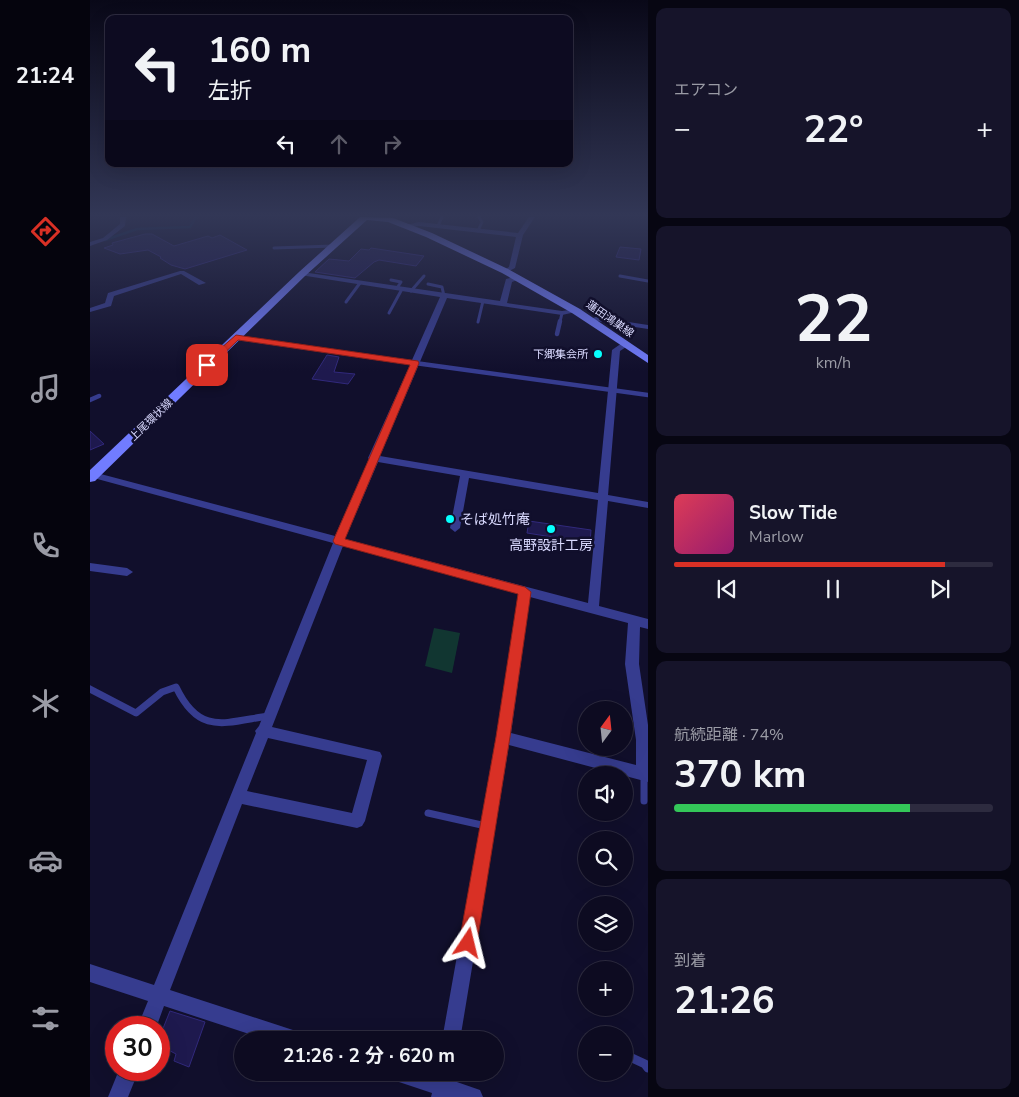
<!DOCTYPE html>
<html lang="ja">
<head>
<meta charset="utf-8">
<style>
  :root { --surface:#0d0b21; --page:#16142a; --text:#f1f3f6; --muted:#9a9ba5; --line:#2d2b3f; --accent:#d93025 }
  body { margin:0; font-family:"Nunito Sans","Noto Sans JP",sans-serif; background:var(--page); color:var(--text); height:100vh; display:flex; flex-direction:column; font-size:19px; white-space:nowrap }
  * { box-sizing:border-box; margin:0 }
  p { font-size:16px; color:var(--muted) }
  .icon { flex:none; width:28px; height:28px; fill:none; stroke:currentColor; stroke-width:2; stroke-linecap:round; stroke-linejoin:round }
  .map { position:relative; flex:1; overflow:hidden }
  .panel { display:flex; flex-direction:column; gap:8px; padding:8px; background:#070612; width:371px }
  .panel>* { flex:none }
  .hud { position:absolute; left:15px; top:15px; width:468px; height:152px; border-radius:10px; box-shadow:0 5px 20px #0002,0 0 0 1px var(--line); background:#0d0b21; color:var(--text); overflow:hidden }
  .needle { width:32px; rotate:15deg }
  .buttons { position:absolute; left:488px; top:701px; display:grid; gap:10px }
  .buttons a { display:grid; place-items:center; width:55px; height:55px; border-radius:50%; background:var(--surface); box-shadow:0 5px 20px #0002,0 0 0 1px var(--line); font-size:25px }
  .speed { position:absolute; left:15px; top:1016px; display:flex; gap:10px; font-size:25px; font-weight:700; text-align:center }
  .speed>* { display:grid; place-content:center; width:65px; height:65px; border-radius:50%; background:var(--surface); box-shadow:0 5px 20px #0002,0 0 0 1px var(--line); line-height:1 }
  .speed .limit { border:8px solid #d22; background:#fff; color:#111 }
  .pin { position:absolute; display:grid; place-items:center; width:42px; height:42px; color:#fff; margin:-21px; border-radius:10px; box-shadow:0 2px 8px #0006 }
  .me { position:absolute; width:55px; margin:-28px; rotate:10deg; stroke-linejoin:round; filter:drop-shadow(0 0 4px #0008) }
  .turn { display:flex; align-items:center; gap:18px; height:105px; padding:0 20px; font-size:22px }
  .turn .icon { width:65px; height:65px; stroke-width:2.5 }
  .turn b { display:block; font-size:35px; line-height:42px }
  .lanes { display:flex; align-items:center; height:48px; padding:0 20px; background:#0003; justify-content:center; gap:25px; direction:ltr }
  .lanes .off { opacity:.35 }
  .big { font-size:38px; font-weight:700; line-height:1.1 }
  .panel .card { flex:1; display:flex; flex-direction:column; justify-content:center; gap:8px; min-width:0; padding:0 18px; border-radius:10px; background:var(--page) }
  .panel .dial { align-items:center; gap:0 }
  .dial b { font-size:65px; line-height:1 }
  .song { display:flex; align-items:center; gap:15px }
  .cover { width:60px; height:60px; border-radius:8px; background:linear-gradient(135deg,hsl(350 70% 55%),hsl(320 70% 35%)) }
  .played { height:5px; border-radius:2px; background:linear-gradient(90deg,var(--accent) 85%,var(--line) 85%) }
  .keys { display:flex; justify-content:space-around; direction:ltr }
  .heat { display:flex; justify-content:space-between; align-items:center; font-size:28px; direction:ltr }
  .charge { height:8px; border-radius:4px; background:linear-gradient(90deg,#34c759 74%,var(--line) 0) }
  .trip { position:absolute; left:144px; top:1031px; width:270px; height:50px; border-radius:25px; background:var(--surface); box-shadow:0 5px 20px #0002,0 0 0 1px var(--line); font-weight:700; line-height:50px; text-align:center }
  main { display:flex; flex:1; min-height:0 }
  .tab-bar { display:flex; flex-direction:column; width:90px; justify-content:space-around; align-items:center; background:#05040d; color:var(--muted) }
  .tab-bar .icon { width:35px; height:35px }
  .tab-bar .current { color:var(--accent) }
  .tab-bar b { font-size:22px; color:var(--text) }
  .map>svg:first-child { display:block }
  .green { fill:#113631 }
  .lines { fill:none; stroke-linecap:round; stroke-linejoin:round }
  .stream { stroke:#06284d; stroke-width:2.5 }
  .building { fill:#1e194e; stroke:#31297c }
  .lane-far3 { stroke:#363c8f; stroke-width:3 }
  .lane-far2 { stroke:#363c8f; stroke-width:4.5 }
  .lane-far1 { stroke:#363c8f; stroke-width:7 }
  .lane { stroke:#363c8f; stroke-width:9 }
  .street { fill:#363c8f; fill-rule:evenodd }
  .secondary { fill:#717cff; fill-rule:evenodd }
  .route { fill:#d93025; stroke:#8d1f18 }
  .poi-dot { fill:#06fffe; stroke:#110f2c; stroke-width:2 }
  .labels { text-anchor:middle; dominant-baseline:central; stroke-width:5; stroke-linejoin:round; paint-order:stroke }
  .far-street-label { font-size:11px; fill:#dadaff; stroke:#110f2c }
  .far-poi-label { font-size:11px; fill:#dadaff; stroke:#110f2c; text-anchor:end }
  .poi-label { font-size:14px; fill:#dadaff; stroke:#110f2c; text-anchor:start }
</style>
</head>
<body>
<main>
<nav class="tab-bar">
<b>21:24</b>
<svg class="icon current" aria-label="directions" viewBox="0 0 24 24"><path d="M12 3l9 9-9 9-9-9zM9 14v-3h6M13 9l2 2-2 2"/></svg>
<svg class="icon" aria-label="music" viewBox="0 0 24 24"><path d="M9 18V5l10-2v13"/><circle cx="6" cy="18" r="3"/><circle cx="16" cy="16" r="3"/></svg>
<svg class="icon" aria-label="phone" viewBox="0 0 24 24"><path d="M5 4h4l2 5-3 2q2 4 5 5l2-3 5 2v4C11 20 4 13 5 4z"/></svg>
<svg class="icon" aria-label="climate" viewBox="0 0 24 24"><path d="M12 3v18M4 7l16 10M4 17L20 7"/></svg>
<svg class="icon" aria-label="car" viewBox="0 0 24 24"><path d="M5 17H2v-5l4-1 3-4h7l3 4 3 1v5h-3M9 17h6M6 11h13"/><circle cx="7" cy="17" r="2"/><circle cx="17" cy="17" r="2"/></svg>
<svg class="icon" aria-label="filters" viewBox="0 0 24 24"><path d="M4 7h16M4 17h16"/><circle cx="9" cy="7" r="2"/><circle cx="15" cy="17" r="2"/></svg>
</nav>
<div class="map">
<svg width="558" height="1097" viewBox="0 0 558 1097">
  <rect width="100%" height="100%" fill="#110f2c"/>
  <polygon class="green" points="344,628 370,633 362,673 335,666"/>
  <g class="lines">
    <polyline class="stream" points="15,240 47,229 100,227 106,217"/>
  </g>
  <g class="building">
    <polygon points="55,234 62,234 84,246 118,236 122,238 130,235 157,250 95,269 81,265 70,258 71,257 58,250 30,254 14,248 23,245 22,243"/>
    <polygon points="530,247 551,249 549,260 526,257"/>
    <polygon points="281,248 334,256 326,266 289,260 284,262 265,278 225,272 239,259 259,261 271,249 279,250"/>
    <polygon points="237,355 249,357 244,372 265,374 258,384 222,379"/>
    <polygon points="0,431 14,444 0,450"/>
    <polygon points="439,521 501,530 500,543 437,533"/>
    <polygon points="80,1011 115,1022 99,1067 84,1061 86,1054 69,1045 73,1037 70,1036"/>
  </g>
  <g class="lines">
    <g class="lane-far3">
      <polyline points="348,226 352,217"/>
      <polyline points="388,231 392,222 389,217"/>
      <polyline points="184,248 243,246"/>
      <polyline points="530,276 558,281"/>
      <polyline points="301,280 311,282 307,288"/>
      <polyline points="338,284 352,287 354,296"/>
      <polyline points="321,291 334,276"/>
      <polyline points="256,302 270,283"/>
      <polyline points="299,313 312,289"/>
      <polyline points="388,322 393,301"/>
      <polyline points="470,322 472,313"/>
    </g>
    <g class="lane-far2">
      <polyline points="467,334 470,321"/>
      <polyline points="325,363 558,395"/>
      <polyline points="0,400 9,396"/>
    </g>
    <g class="lane-far1">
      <path d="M0 689 46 713 72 692 86 687C109 735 133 723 178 716"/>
      <polyline points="554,774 554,801"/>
      <polyline points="338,813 396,826"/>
    </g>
    <polyline class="lane" points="542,1058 555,1064 558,1068"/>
    <g class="street">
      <polygon points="30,217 36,217 35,226 17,240 0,246 0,242 13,238 30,224"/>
      <polygon points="439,217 445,217 433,235 425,268 415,273 412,271 419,267 426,237 329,226 315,228 312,226 329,222 428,233"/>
      <polygon points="90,271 94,271 116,283 109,285 91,274 24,296 21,306 0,312 0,308 15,303 18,293"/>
      <path d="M212 272 410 301 416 279 429 276 433 278 422 282 417 303 472 311 486 309 490 311 472 315 357 298 290 456 508 493 522 350 532 343 539 345 530 351 518 495 558 502V508L518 501 509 606 558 619V629L550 627 549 664 558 725V782L419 745 370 1040H352L406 737 429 594 253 546 182 727 290 752 292 756 275 821 272 826 267 828 152 804 80 990 206 1031 213 1033 215 1040H177L74 1006 66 1028H47L58 1001 0 982V964L64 985 166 733 165 731 169 726 243 543 0 477V473H7L245 536 279 459 278 458 320 365 146 340 142 338 146 336 322 360 350 297 210 275V273ZM288 462 370 476 360 528 365 532 370 528 379 478 508 500 498 603 255 539ZM440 597 538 623 535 664 546 740V765L421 733ZM178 738 277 760 262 813 157 791Z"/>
      <polygon points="506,317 558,325 558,329 506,321 500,322 496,320"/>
      <polygon points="0,563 37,568 43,572 37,576 0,571"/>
      <polygon points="29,1070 49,1070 38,1097 18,1097"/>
      <polygon points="298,1072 338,1072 346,1075 346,1072 366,1072 364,1081 390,1090 393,1097 341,1097 342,1093 300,1079"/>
    </g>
    <polygon class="secondary" points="270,217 303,218 342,233 418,269 490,309 558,355 558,363 482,313 412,273 336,237 298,222 277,220 215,276 5,481 0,482 0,470 209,272"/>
  </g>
  <linearGradient id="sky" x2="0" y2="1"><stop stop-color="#090818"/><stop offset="0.58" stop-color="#323756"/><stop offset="1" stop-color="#323756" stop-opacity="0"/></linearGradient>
  <rect width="558" height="371" fill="url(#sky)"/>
  <polygon class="route" points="146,335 328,361 329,363 255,539 435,587 441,592 420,737 387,943 384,949 378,952 372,949 369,943 406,737 428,594 245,544 243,541 320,365 148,340 120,367 114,367 114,363"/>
  <g class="poi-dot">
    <circle cx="508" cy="354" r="5"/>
    <circle cx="360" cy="519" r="5"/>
    <circle cx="461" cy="529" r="5"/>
  </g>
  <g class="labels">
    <g class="far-street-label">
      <text transform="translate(520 319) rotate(35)">蓮田鴻巣線</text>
      <text transform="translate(61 420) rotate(-44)">上尾環状線</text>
    </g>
    <g class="far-poi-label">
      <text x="498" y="354">下郷集会所</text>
    </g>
    <g class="poi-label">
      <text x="370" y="519">そば処竹庵</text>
      <text x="461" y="545" text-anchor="middle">高野設計工房</text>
    </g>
  </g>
</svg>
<div class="buttons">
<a><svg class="needle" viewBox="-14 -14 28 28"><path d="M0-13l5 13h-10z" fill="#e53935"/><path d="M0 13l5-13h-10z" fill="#9a9ba5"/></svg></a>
<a><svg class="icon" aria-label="sound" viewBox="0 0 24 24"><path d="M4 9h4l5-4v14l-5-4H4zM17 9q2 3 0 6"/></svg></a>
<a><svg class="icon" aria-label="search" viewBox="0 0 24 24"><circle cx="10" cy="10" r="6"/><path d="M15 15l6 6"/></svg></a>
<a><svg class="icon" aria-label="layers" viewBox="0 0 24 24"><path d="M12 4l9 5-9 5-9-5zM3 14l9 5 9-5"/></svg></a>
<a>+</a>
<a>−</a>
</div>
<div class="speed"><div class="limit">30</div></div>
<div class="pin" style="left:117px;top:365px;background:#d93025"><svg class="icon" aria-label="arrive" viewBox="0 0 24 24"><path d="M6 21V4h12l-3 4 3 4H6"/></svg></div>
<svg class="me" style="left:378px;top:943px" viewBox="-20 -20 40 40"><path d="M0-17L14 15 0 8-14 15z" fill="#d93025" stroke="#fff" stroke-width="4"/></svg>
<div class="trip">21:26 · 2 分 · 620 m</div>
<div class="hud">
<div class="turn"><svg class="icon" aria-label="left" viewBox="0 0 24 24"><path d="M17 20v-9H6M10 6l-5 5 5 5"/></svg><div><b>160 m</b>左折</div></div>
<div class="lanes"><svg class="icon" aria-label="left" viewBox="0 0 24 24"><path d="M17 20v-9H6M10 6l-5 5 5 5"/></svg><svg class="icon off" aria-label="ahead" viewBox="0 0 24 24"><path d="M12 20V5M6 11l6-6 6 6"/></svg><svg class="icon off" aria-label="right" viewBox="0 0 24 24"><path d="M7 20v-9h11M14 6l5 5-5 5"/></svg></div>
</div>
</div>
<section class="panel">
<div class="card"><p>エアコン</p>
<div class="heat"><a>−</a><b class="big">22°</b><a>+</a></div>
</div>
<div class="card dial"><b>22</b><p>km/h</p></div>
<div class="card">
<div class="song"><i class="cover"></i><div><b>Slow Tide</b><p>Marlow</p></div></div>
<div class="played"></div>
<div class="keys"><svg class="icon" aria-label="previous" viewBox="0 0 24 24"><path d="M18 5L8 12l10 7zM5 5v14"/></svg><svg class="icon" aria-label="pause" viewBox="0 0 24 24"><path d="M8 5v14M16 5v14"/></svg><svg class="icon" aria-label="next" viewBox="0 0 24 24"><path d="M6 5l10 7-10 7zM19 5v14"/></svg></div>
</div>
<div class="card"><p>航続距離 · 74%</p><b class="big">370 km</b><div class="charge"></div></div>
<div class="card"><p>到着</p><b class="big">21:26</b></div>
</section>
</main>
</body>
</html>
